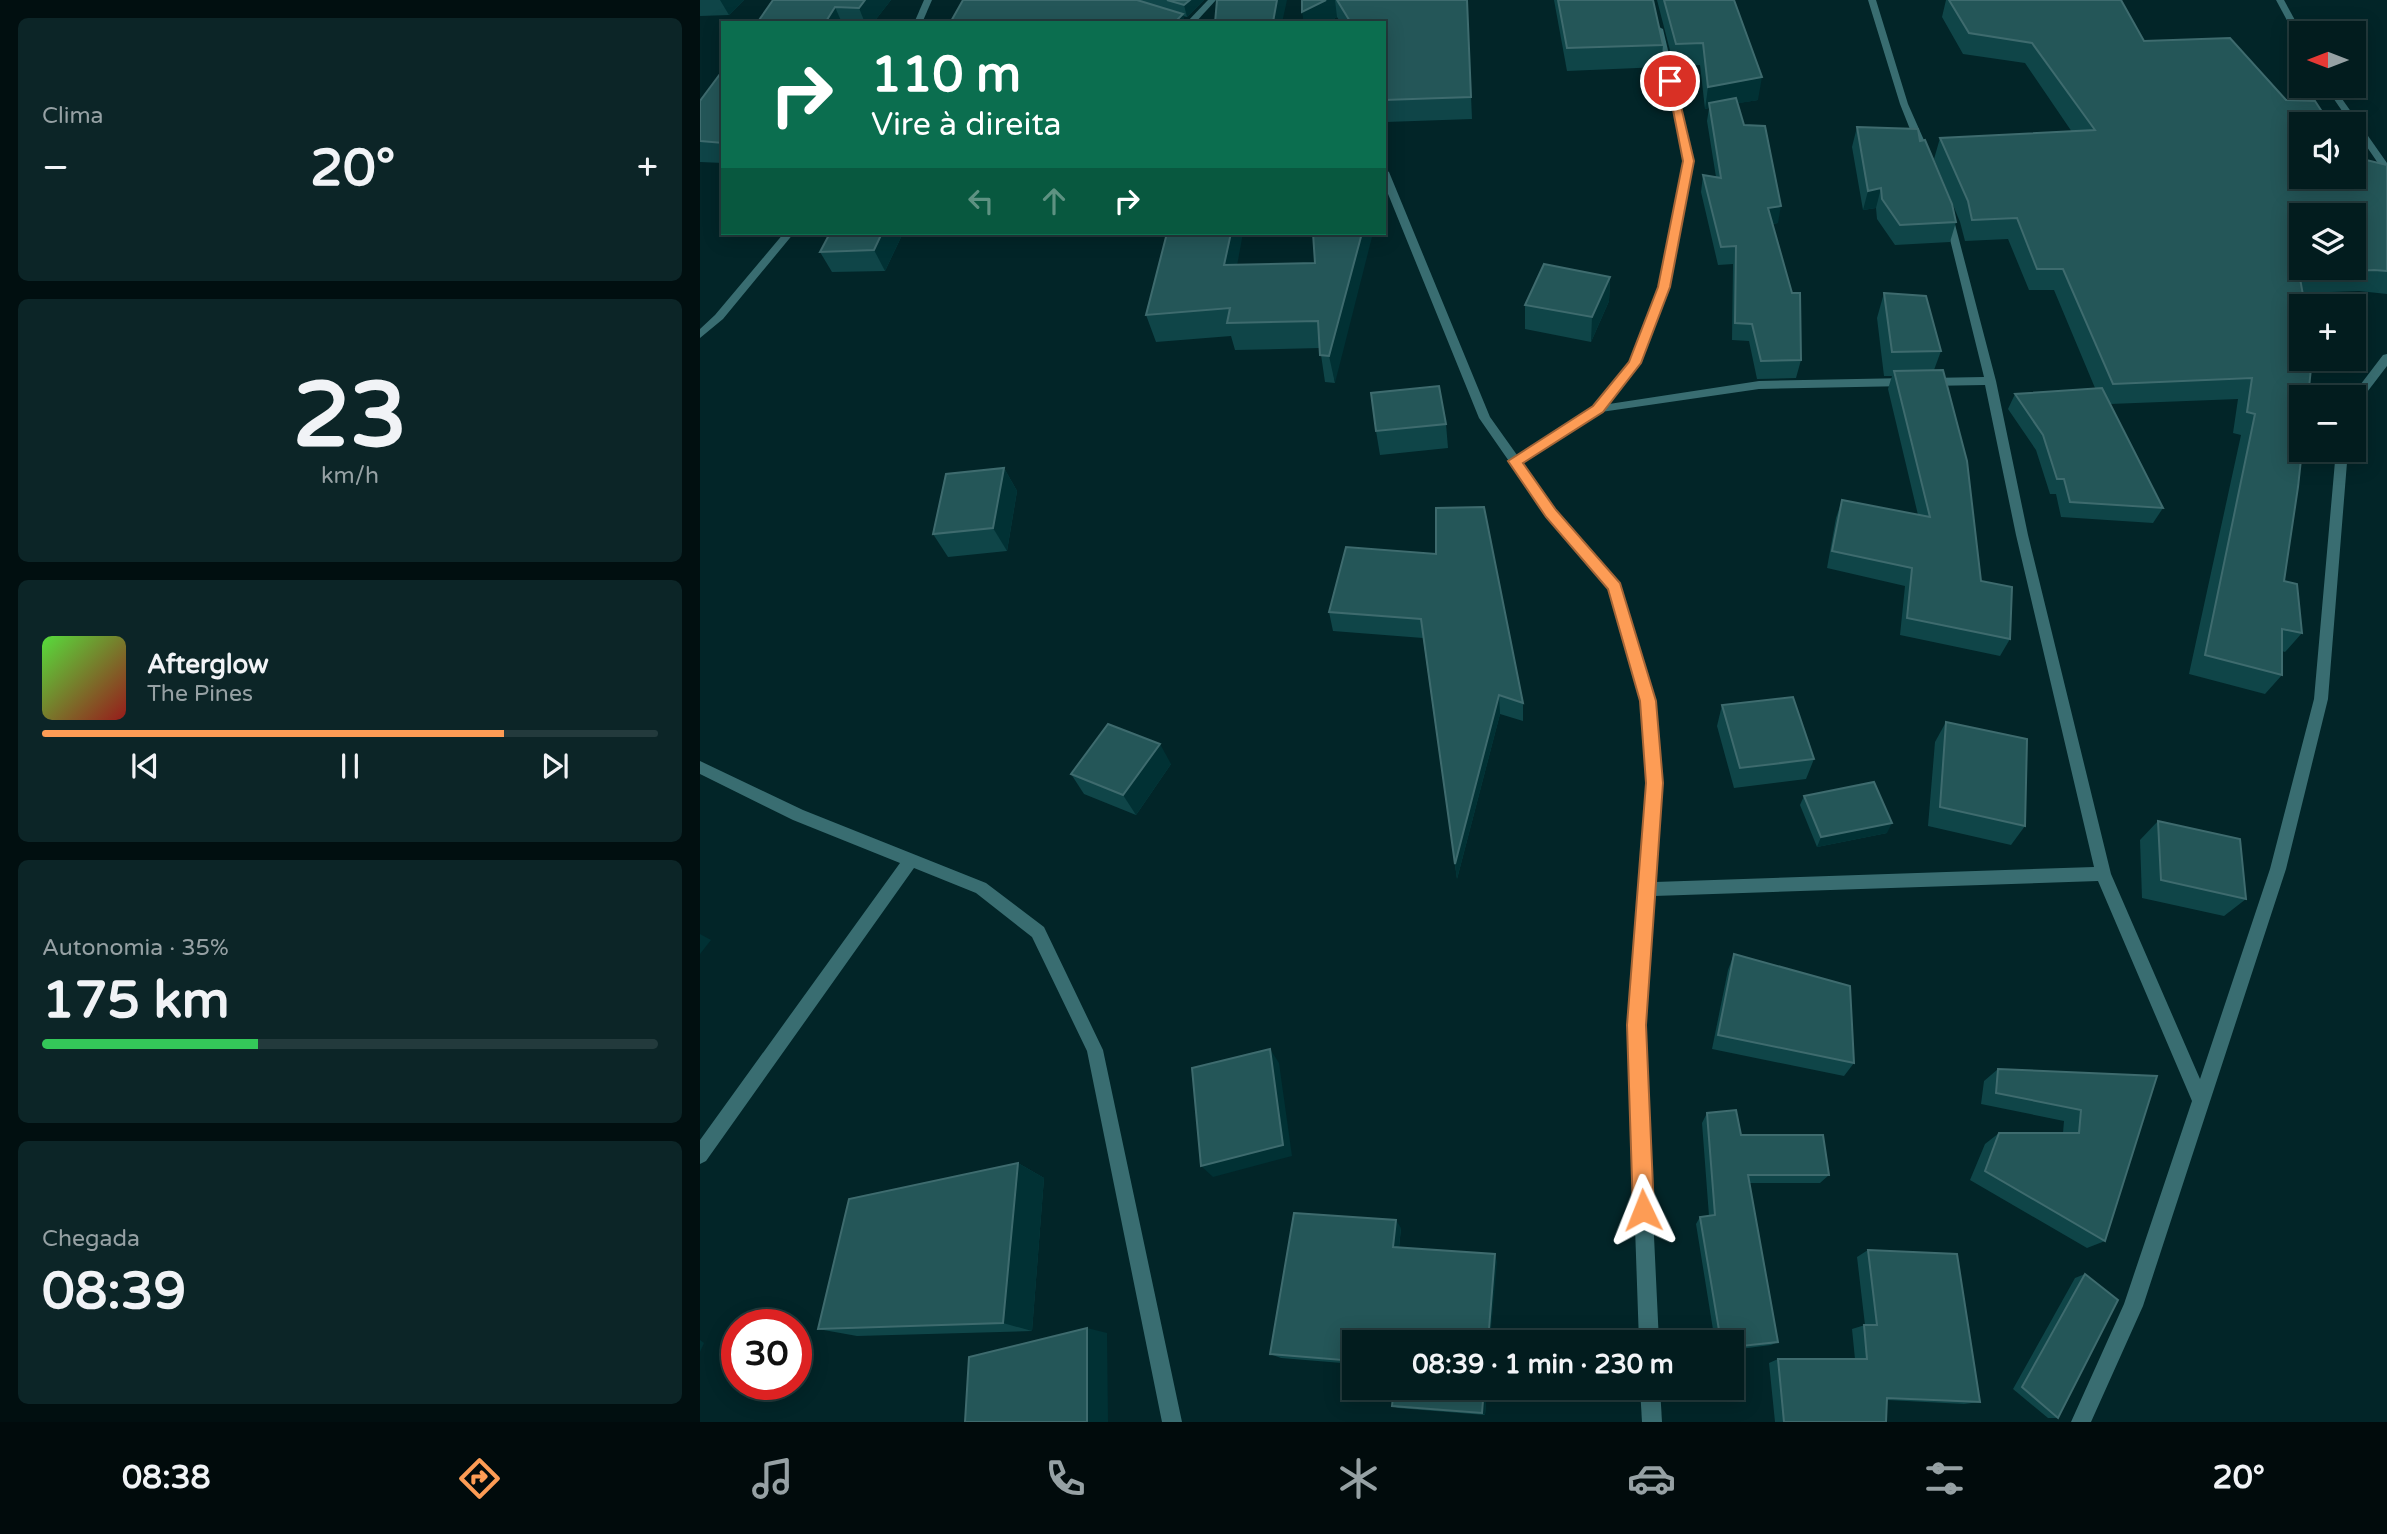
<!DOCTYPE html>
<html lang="pt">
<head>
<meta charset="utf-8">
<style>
  :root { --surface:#021c1e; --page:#0c2527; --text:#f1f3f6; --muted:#96a1a4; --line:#233a3c; --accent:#fd9c55 }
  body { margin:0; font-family:"Varela Round",sans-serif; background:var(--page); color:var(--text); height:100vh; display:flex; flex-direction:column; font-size:26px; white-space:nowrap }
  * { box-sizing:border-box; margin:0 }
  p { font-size:23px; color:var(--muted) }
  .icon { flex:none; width:38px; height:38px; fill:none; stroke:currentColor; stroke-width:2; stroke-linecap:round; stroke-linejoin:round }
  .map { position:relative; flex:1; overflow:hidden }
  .side { display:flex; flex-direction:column; gap:18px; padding:18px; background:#010f10; width:700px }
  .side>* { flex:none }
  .guide { position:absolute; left:21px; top:21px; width:665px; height:214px; border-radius:0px; box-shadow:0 4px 18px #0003,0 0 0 2px var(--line); background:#0b6e4f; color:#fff; overflow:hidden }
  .needle { width:46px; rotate:270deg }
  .tools { position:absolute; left:1589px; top:21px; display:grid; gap:14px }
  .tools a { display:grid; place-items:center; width:77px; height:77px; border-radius:0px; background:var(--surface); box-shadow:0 4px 18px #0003,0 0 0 2px var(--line); font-size:35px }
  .speed { position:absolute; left:21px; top:1309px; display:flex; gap:14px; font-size:35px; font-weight:700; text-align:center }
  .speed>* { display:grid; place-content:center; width:91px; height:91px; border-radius:50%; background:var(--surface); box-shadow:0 4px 18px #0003,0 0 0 2px var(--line); line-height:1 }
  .speed .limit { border:10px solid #d22; background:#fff; color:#111 }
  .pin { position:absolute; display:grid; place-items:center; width:60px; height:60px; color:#fff; margin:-30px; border:4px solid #fff; border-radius:50%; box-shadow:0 2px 7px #0007 }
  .me { position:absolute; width:77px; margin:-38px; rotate:358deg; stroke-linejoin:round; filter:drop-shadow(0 0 5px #0008) }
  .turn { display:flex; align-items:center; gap:24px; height:147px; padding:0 35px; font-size:32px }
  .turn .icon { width:91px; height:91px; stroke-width:2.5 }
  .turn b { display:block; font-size:49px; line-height:60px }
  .lanes { display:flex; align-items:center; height:66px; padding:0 35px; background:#0003; justify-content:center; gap:35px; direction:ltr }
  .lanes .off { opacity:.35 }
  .big { font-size:52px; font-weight:800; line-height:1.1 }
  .side .card { flex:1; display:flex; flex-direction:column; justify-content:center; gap:10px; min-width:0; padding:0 24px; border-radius:10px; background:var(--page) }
  .side .dial { align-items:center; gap:0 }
  .dial b { font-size:91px; line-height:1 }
  .song { display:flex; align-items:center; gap:21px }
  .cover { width:84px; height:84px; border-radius:10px; background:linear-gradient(135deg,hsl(110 70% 55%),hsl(0 70% 35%)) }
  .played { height:7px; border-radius:4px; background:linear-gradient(90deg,var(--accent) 75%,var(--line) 75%) }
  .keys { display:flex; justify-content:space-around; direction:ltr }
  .heat { display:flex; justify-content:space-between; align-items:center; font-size:38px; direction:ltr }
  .charge { height:10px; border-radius:5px; background:linear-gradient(90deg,#34c759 35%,var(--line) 0) }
  .trip { position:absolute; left:642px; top:1330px; width:402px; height:70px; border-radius:0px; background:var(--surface); box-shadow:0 4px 18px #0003,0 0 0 2px var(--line); font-weight:800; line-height:70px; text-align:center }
  .menu { display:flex; height:112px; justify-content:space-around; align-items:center; background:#010b0c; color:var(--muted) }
  .menu .icon { width:49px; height:49px }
  .menu .selected { color:var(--accent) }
  .menu b { font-size:32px; color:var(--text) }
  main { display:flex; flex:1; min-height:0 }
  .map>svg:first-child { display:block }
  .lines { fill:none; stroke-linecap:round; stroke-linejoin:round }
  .minor { fill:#396d71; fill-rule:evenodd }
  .wall { fill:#0f4548 }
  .shaded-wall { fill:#013134 }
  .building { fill:#245658; stroke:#3e6b6e; stroke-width:2; fill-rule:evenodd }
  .route { fill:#fd9c55; stroke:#a46537; stroke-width:2 }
</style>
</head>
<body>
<main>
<section class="side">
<div class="card"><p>Clima</p>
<div class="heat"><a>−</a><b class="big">20°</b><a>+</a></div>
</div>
<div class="card dial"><b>23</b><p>km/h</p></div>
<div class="card">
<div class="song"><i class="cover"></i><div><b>Afterglow</b><p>The Pines</p></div></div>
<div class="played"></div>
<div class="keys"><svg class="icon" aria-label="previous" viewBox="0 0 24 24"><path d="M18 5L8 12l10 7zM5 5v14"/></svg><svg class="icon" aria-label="pause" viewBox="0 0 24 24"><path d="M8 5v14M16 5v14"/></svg><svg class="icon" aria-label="next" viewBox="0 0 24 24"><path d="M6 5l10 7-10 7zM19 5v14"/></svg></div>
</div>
<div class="card"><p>Autonomia · 35%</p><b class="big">175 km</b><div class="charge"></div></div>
<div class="card"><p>Chegada</p><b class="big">08:39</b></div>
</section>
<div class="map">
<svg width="1687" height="1422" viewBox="0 0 1687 1422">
  <rect width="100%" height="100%" fill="#022528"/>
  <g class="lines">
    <g class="minor">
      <polygon points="224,0 232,0 222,23 214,23"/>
      <polygon points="508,0 516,0 495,23 486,23"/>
      <polygon points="1168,0 1176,0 1208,104 1227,147 1225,149 1217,147 1200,104"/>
      <polygon points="1576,0 1584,0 1602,33 1601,41 1597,39"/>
      <polygon points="959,27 963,29 994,161 969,287 941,363 909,404 1059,381 1208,378 1214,382 1208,386 1059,389 901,412 822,462 855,510 921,587 955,701 962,783 955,882 1394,867 1316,535 1285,385 1228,386 1222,382 1228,378 1284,377 1243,211 1251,209 1296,381 1328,535 1411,874 1500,1079 1570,869 1614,699 1636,450 1648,450 1628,699 1586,869 1443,1306 1391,1422 1371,1422 1424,1304 1492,1101 1398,881 954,896 944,1025 959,1342 939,1342 928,1025 948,783 941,701 909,589 847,516 779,418 684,184 684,169 689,172 790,417 817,455 894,406 930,362 959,287 984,161 955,29"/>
      <polygon points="1625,86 1633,86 1687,163 1687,173 1684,172 1654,128 1654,124 1651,124"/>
      <polygon points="84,233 94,233 23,319 0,338 0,329 15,315"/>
      <polygon points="1687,354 1687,366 1658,404 1654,405 1654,397 1651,397 1683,355"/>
      <polygon points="0,761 103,810 286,883 344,927 403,1050 482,1422 462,1422 387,1051 332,937 276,893 214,868 6,1161 0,1164 0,1140 200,863 93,820 0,774"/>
      <polygon points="940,1388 960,1388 962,1422 942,1422"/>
    </g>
  </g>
  <g class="wall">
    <polygon points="0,0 44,0 29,15 0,16"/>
    <polygon points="73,0 191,0 173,23 57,23"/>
    <polygon points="263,0 504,0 487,17 483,16 485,23"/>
    <polygon points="602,0 767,0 772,119 686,122 684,111 684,23 641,23 637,17 627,23 604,23"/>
    <polygon points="854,0 953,0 963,45 961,67 867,71"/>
    <polygon points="957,0 1034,0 1058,100 1038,103 1044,125 1078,223 1072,224 1101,360 1096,378 1057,379 1049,341 1032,340 1033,264 1018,265 1001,192 1003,175 1016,177 1007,121 1009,108 1005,109 1000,65 974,66"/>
    <polygon points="1246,0 1421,0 1444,41 1601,177 1687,165 1687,294 1659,291 1602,293 1584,581 1602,633 1585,652 1582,651 1582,675 1565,694 1489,674 1541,435 1533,433 1538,399 1410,404 1463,508 1453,523 1361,517 1356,494 1350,494 1336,450 1308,409 1315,394 1395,388 1354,290 1329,290 1308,239 1265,241 1260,222 1234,159 1240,138 1372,132 1325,63 1263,54 1242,17"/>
    <polygon points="23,70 23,163 0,162 0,101"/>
    <polygon points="1157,127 1220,141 1256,222 1250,242 1195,245 1177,219 1176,208 1163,210 1152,147"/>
    <polygon points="203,233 185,271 132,272 120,252"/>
    <polygon points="615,263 635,383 625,382 620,348 535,350 531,336 456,342 446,315 537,265"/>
    <polygon points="910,277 909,301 891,342 825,329 825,305"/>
    <polygon points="1184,293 1241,351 1234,370 1281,581 1310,639 1300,656 1200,635 1205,586 1127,568 1136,518 1142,500 1218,515 1188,389 1192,376 1184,376 1177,318"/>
    <polygon points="746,424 748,448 680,455 676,431"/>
    <polygon points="304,468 317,491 307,551 248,557 233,534"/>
    <polygon points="736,554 823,703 823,721 800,714 757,879 723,638 633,631 629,612"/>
    <polygon points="1022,705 1114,759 1106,779 1034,788 1017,726"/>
    <polygon points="1246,722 1325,826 1311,845 1228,826 1235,742"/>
    <polygon points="471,764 436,815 384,794 371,774"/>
    <polygon points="1104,796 1187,833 1117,847 1100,805"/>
    <polygon points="1458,821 1546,899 1524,916 1442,898 1440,840"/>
    <polygon points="1034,954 1154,1063 1144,1076 1012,1049 1028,970"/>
    <polygon points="1298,1069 1457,1076 1405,1241 1387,1248 1270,1180 1285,1144 1299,1133 1363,1133 1364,1121 1281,1104 1284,1081"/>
    <polygon points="1007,1113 1041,1135 1129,1175 1120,1183 1049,1183 1078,1342 1071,1345 1032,1350 1032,1342 1015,1342 996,1224 1000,1217 1009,1216 1002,1123"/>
    <polygon points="318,1163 344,1178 332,1331 157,1336 118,1329"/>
    <polygon points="701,1228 699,1248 797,1262 654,1342 654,1364 581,1358 570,1354"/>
    <polygon points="1168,1250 1280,1402 1264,1404 1187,1400 1186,1422 1075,1422 1069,1363 1078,1359 1155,1359 1152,1329 1165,1325 1157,1257"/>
    <polygon points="1385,1274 1358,1418 1348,1418 1313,1389 1375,1278"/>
    <polygon points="694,1388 787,1388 785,1415 698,1408 692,1406"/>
  </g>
  <g class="shaded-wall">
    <polygon points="20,0 44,0 29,15"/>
    <polygon points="165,0 191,0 173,23 165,23 159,8"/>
    <polygon points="490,0 504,0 487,17 484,5"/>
    <polygon points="577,0 587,0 582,23 571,23"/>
    <polygon points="626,0 635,0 637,17 627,23 604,23 602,12"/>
    <polygon points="135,7 142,23 125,23"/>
    <polygon points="483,14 485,23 474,23"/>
    <polygon points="1062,77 1058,100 1010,108 1009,103 1009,108 1005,109 1008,87"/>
    <polygon points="1181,188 1176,208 1163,210 1168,191"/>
    <polygon points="1081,206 1078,223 1065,225 1068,208"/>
    <polygon points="182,233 203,233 185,271 174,250"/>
    <polygon points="531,233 543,233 532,293 524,265"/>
    <polygon points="662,233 673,233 635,383 629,356"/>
    <polygon points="910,277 909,301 891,342 892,317"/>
    <polygon points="304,468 317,491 307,551 293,528"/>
    <polygon points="799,695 800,714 757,879 755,864"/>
    <polygon points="460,744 471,764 436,815 423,795"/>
    <polygon points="1192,823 1187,833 1117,847 1121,837"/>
    <polygon points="0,934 11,940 0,954"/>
    <polygon points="570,1049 579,1063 592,1156 513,1177 501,1166"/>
    <polygon points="318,1163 344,1178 332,1331 303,1323"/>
    <polygon points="696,1220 701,1228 698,1255 693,1247"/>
    <polygon points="795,1254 797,1262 790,1342 788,1342"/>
    <polygon points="387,1328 407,1333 408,1422 387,1422"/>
    <polygon points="0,1340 4,1343 0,1352"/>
    <polygon points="784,1388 787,1388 785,1415 782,1413"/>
  </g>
  <g class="building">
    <polygon points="73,0 165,0 159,8 135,7 125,23 57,23"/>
    <polygon points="263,0 437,0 483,14 474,23 250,23"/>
    <polygon points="467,0 490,0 484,5"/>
    <polygon points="517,0 577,0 573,22 571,23 515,23"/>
    <polygon points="602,0 626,0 602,12"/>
    <polygon points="637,0 767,0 771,97 684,100 684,23 651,23"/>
    <polygon points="858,0 953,0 963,45 867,48"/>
    <polygon points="964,0 1034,0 1062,77 1008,87 1003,43 976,44"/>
    <path d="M1249 0H1421L1444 41 1530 38 1586 100 1615 101 1630 124H1601V177H1654V157L1687 165V271L1674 270 1599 273 1605 306H1601V359H1612L1608 397H1601V450H1602L1598 487 1584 581 1597 584 1602 633 1582 629V675L1505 655 1555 414 1547 412 1552 378 1413 384 1363 269H1337L1317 218 1272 220 1268 201 1240 138 1395 130 1332 43 1269 33ZM1601 215H1654V268H1601Z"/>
    <polygon points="23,70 23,143 0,141 0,101"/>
    <polygon points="1036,98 1044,125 1065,126 1081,206 1068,208 1092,293 1100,293 1101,360 1061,361 1052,324 1035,323 1036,246 1021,247 1003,175 1021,178 1009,103"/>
    <polygon points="1157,127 1218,129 1220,141 1225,140 1252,204 1256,222 1200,225 1182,199 1181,188 1168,191"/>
    <polygon points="130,233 182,233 174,250 120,252"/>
    <polygon points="467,233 531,233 524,265 615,263 613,233 662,233 629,356 620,355 618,321 527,323 530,308 446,315"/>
    <polygon points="844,264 910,277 892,317 825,305"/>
    <polygon points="1184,293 1226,296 1241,351 1192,352"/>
    <polygon points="1243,370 1267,461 1281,581 1312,587 1310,639 1207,618 1212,568 1132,551 1142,500 1230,517 1194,371"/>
    <polygon points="739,386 746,424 676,431 671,393"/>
    <polygon points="1402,388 1463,508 1370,502 1364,479 1357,479 1343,435 1315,394"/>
    <polygon points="304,468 293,528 233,534 246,474"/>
    <polygon points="784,507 823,703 799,695 755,864 721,619 629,612 646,547 736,554 736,508"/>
    <polygon points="1093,697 1114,759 1040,768 1022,705"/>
    <polygon points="1246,722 1327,739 1325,826 1240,807"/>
    <polygon points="408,724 460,744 423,795 371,774"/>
    <polygon points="1174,782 1192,823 1121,837 1104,796"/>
    <polygon points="1458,821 1540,839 1546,899 1461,880"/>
    <polygon points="1034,954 1150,986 1154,1063 1018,1035"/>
    <polygon points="570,1049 583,1145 501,1166 492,1068"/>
    <polygon points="1298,1069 1457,1076 1405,1241 1285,1171 1299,1133 1379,1133 1381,1110 1296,1093"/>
    <polygon points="1036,1110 1041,1135 1123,1135 1129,1175 1048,1175 1078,1342 1032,1347 1032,1342 1021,1342 1000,1217 1015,1215 1007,1113"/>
    <polygon points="318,1163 303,1323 118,1329 149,1199"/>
    <polygon points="594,1213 696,1220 693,1247 795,1254 788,1342 654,1342 654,1361 570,1354"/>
    <polygon points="1168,1250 1257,1254 1280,1402 1187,1398 1186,1422 1084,1422 1078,1359 1167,1359 1164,1325 1177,1325"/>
    <polygon points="1385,1274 1418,1300 1358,1418 1322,1387"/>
    <polygon points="387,1328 387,1422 265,1422 269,1357"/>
    <polygon points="694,1388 784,1388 782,1413 692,1406"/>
  </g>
  <polygon class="route" points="967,79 975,81 994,161 970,287 941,363 903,412 823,463 856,510 920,583 956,701 963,783 946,1025 954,1210 951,1217 943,1220 936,1217 933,1210 927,1025 946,783 940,701 908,589 846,517 808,461 893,406 929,362 958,287 983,161"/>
</svg>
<div class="tools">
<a><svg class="needle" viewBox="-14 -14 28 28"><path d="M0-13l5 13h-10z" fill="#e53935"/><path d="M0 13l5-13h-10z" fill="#96a1a4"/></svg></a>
<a><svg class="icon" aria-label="sound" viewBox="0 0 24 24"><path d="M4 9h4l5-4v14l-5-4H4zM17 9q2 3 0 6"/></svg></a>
<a><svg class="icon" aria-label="layers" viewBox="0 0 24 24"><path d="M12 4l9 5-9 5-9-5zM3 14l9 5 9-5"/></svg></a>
<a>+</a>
<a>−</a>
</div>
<div class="speed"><div class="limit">30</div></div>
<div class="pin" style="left:970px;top:81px;background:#d93025"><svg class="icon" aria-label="arrive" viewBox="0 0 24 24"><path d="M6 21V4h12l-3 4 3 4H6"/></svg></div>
<svg class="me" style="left:943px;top:1210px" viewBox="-20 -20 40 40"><path d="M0-17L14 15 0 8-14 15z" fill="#fd9c55" stroke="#fff" stroke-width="4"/></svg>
<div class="trip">08:39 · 1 min · 230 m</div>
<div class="guide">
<div class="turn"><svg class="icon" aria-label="right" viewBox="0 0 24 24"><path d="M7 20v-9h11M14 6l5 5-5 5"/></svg><div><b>110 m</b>Vire à direita</div></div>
<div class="lanes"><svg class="icon off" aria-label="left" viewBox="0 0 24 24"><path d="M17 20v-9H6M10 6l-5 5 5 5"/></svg><svg class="icon off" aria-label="ahead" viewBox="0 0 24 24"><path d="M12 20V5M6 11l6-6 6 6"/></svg><svg class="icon" aria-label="right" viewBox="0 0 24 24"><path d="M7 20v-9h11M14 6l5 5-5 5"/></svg></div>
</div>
</div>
</main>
<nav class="menu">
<b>08:38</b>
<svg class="icon selected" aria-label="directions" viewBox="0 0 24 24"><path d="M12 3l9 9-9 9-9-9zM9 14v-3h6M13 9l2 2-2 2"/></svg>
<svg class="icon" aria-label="music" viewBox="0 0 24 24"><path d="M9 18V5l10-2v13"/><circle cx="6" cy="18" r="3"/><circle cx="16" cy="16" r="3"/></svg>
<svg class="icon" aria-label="phone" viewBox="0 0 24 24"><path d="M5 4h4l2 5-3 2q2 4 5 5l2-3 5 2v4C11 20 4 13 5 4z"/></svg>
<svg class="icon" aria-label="climate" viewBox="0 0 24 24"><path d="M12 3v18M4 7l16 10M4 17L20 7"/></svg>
<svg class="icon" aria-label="car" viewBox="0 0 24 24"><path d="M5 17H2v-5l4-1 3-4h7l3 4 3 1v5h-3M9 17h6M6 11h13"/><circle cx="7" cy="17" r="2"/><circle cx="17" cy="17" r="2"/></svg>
<svg class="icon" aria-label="filters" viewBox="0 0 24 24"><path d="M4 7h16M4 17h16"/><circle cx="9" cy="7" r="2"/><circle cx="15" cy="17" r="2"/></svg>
<b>20°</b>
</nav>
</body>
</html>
